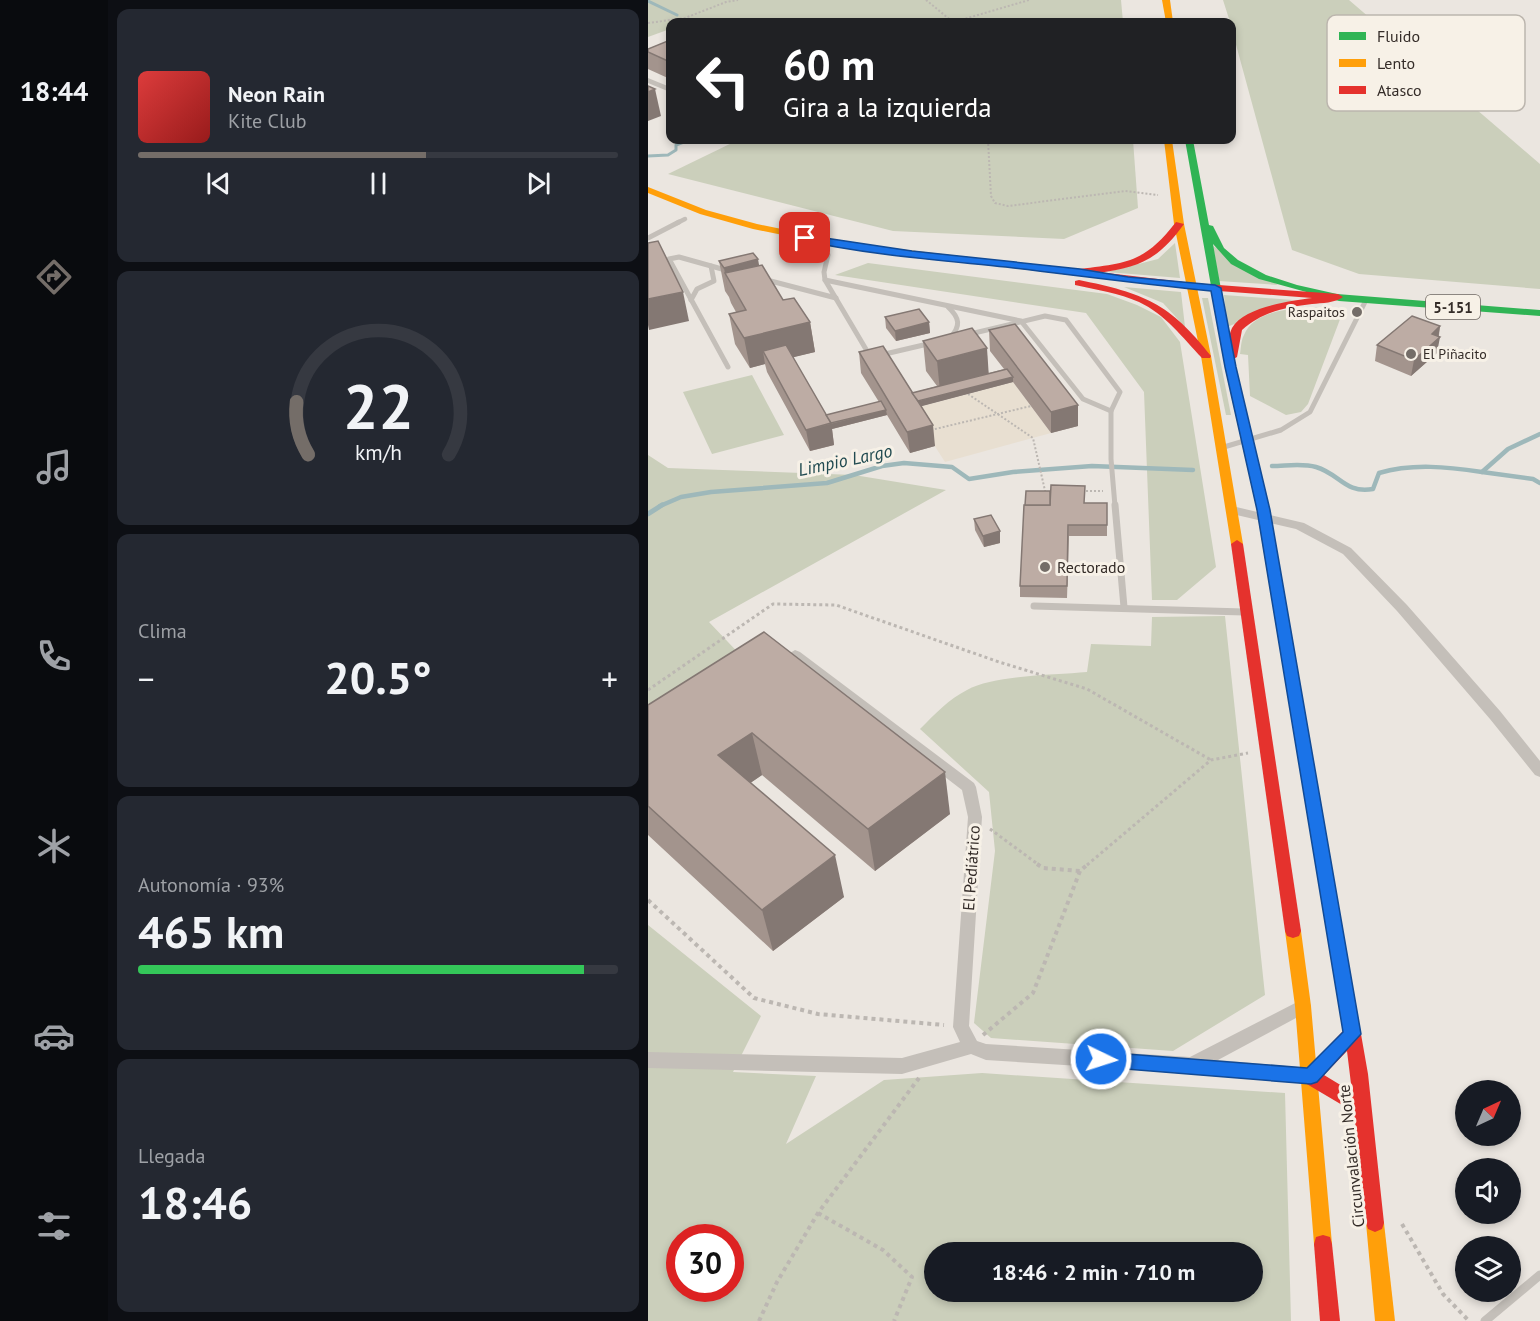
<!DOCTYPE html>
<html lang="es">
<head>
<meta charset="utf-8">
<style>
  :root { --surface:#171b24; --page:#242831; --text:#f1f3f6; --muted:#9ea1a6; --line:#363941; --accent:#746d68 }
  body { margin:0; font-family:"PT Sans",sans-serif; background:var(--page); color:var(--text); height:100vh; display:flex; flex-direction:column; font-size:22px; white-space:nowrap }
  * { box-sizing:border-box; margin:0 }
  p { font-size:20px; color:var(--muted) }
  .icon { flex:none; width:33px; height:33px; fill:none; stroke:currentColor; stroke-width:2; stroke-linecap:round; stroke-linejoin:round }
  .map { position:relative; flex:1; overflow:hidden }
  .details { display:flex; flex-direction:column; gap:9px; padding:9px; background:#0d0f14; width:540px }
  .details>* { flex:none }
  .top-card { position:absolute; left:18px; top:18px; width:570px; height:126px; border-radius:12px; box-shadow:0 3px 9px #0003; background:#202124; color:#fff; overflow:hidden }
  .needle { width:39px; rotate:44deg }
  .buttons { position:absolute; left:807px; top:1080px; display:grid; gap:12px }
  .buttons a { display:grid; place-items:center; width:66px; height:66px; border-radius:50%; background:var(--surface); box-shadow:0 3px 9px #0003; font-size:30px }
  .speed { position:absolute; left:18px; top:1224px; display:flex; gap:12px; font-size:30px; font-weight:700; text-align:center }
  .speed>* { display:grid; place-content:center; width:78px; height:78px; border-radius:50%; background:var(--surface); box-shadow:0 3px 9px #0003; line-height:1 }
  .speed .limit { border:9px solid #d22; background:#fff; color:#111 }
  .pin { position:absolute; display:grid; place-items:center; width:51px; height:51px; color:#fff; margin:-26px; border-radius:12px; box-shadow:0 3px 9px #0006 }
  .me { position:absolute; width:66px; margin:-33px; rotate:94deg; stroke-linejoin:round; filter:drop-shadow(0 0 4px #0008) }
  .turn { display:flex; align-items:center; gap:21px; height:126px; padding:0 18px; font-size:27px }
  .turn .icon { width:78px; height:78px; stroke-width:2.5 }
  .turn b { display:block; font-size:42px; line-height:51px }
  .big { font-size:45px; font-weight:800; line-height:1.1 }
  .details .card { flex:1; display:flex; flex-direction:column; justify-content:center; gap:9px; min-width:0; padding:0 21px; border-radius:12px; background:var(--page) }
  .details .dial { align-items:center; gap:0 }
  .dial svg { height:156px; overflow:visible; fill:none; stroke:var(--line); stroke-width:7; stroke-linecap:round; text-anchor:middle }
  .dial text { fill:var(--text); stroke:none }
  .song { display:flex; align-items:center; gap:18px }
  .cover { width:72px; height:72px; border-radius:9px; background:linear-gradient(135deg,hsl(0 70% 55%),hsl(0 70% 35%)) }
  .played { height:6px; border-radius:3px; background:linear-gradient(90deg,var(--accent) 60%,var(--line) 60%) }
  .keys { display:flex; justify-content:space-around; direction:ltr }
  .heat { display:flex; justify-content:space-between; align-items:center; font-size:33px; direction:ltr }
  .charge { height:9px; border-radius:4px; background:linear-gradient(90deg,#34c759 93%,var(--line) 0) }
  .trip { position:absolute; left:276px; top:1242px; width:339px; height:60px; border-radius:30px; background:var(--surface); box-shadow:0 3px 9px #0003; font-weight:800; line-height:60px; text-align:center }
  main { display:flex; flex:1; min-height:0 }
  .tabs { display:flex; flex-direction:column; width:108px; justify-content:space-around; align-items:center; background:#090b0e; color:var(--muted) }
  .tabs .icon { width:42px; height:42px }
  .tabs .on { color:var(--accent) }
  .tabs b { font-size:27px; color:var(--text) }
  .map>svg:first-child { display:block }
  .green { fill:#cbcfbb; fill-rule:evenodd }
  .plaza { fill:#e8dfd1 }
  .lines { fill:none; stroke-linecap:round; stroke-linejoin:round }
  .stream-far2 { stroke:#9eb8ba; stroke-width:3 }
  .stream-far1 { stroke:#9eb8ba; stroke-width:4.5 }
  .stream { stroke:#9eb8ba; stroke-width:5 }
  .path-far2 { stroke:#bcb7b2; stroke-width:2; stroke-dasharray:2 2; stroke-linecap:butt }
  .path-far1 { stroke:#bcb7b2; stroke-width:3; stroke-dasharray:3 3; stroke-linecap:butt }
  .path { stroke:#bcb7b2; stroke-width:4; stroke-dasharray:4 4; stroke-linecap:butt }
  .lane-far3 { stroke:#c4bfb9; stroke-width:4.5 }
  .lane-far2 { stroke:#c4bfb9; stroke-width:5 }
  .lane-far1 { stroke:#c4bfb9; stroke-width:7 }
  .lane { stroke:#c4bfb9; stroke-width:9 }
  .street { fill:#c4bfb9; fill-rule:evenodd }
  .fast { fill:#30b455; fill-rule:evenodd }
  .slow { fill:#ff9f0a; fill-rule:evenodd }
  .jam { fill:#e5322d; fill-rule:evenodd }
  .wall { fill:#a3948d }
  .shaded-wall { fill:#847873 }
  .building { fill:#bdaca4; stroke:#847873; stroke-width:1.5 }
  .route { fill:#1a73e8; stroke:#114b97; stroke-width:1.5 }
  .poi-dot { fill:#746d68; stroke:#f7f1e7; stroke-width:2 }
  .labels { text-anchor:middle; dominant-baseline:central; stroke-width:6; stroke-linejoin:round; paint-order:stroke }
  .far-poi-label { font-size:14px; fill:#342c28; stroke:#f7f1e7; text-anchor:end }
  .shield { fill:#f7f1e7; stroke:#6e6761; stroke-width:1.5 }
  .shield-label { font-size:15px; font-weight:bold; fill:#342c28 }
  .poi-label { font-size:16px; fill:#342c28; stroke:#f7f1e7; text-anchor:start }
  .street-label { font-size:16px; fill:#342c28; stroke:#f7f1e7 }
  .water-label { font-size:18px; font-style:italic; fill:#224b51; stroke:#f7f1e7 }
  .key { fill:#f7f1e7; stroke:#bcb6ae; stroke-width:1.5 }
  .key-label { font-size:16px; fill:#342c28 }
</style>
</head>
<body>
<main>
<nav class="tabs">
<b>18:44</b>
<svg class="icon on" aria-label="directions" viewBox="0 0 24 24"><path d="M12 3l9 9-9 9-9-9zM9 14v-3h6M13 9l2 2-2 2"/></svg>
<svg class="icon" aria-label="music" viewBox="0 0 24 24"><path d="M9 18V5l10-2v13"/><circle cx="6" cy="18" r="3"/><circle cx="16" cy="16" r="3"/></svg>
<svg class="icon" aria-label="phone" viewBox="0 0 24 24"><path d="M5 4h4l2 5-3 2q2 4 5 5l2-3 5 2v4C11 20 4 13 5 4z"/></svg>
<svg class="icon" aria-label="climate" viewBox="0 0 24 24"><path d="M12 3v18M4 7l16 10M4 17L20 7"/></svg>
<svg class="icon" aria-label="car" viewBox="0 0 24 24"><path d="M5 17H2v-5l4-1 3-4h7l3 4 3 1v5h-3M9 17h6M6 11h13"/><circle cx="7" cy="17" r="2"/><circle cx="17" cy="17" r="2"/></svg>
<svg class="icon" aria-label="filters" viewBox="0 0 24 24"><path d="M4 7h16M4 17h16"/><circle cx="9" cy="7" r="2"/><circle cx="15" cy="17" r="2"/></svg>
</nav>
<section class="details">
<div class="card">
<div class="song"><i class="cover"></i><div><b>Neon Rain</b><p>Kite Club</p></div></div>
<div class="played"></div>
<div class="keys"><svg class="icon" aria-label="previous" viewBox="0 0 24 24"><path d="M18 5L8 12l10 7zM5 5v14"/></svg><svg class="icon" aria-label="pause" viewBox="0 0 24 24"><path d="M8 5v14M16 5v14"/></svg><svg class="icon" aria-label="next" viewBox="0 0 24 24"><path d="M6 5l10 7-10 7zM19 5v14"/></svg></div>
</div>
<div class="card dial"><svg viewBox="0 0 100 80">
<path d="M14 69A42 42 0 1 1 86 69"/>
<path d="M14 69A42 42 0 0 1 8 42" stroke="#746d68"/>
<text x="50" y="56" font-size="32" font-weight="700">22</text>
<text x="50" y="72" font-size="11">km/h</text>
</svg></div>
<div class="card"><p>Clima</p>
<div class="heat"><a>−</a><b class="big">20.5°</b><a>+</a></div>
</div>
<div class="card"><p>Autonomía · 93%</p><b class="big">465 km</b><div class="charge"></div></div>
<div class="card"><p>Llegada</p><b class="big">18:46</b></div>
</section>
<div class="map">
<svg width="892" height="1321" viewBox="0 0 892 1321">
  <rect width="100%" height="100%" fill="#ebe6e0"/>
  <g class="green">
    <polygon points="0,0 473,0 475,22 62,22 51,18 39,22 22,22 22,29 0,37"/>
    <polygon points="575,0 701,0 892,164 892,289 711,274 644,250 584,30 584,22 582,22"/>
    <polygon points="90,140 485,140 490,208 416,239 245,231 20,174"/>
    <polygon points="527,243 532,278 459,272 510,259"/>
    <polygon points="565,246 630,285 571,281"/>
    <polygon points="220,263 459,294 489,305 513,317 532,342 568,567 529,600 504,600 496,392 438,313 187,275"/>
    <polygon points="476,287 533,292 537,327 515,303"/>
    <polygon points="576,295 645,300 579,327"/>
    <polygon points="554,298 560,298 583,415 578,415"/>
    <path d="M679 307 689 309 694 314 660 404 653 412 638 415 602 396 600 355 592 354C593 348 593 340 596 335 607 307 654 308 679 307Z"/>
    <polygon points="104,375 136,435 64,454 35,392"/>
    <polygon points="0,455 20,468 206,475 298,490 61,622 99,662 0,715"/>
    <path d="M577 616 617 995 525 1051 343 1038 326 1023 347 851 341 792 272 729C287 714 301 699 319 690 346 675 407 675 439 672L443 644 503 646 504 617Z"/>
    <path d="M0 925 113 1016 85 1072 168 1076 138 1144 236 1080 334 1073 637 1093 643 1321H0ZM32 1238H82V1288H32ZM286 1252H604V1292H286Z"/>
  </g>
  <polygon class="plaza" points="365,382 403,433 297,462 263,409"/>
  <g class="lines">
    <g class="stream-far2">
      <polyline points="0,1 29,15"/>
      <polyline points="0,156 20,155 28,150 28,145 41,140"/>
    </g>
    <g class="stream-far1">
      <path d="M624 466C638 466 654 463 668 467 692 474 697 494 725 489L731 473C765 463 800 467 834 472L860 449 892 434"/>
      <polyline points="834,472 885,479 892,483"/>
      <polyline points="12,506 33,497 63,492 179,483 234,466 256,463 304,467 321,479 365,472 444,466 545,470"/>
    </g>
    <polyline class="stream" points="0,514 14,505"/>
    <g class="path-far2">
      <polyline points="278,0 305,22"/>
      <polyline points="306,22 381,0"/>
      <polyline points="0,23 37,18 78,2 90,0"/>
      <polyline points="340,140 343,196 347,203 360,206 477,191 510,195"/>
      <polyline points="320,394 385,438 398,495"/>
      <polyline points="283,430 383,406"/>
      <polyline points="434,491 455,491"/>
    </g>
    <g class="path-far1">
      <polyline points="0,690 125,604 188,605 351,662 439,689 563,760"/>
      <polyline points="342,829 391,865"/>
      <polyline points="439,865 563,760 600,753"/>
    </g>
    <g class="path">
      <polyline points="389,864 395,868 432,871 440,864"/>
      <polyline points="0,900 106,998 170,1014 296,1025"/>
      <polyline points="335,1035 385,993 432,871"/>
      <polyline points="170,1213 235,1250 264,1277 246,1321"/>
      <polyline points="754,1224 795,1294 821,1321"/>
      <polyline points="111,1321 129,1282 170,1213 271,1078"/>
    </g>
    <polyline class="lane-far3" points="29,223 37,219"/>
    <g class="lane-far2">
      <polyline points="0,238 31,222"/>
      <polyline points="180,255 176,272 177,280 219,351 237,354 284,343"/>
      <polyline points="115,279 188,298"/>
      <polyline points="177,280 373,321 435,399 463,411"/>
      <polyline points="43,300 49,289 66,281 63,266"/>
      <path d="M300 307C312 318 313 326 302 338"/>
      <polyline points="318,335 397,316 418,320 472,392 463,411 463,459 467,506"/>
      <polyline points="80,367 21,259 31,257 81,271"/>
      <polyline points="576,447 633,430 662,412 718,300"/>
    </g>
    <g class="lane-far1">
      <polyline points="467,505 476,607"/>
      <polyline points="386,606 596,612"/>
    </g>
    <polyline class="lane" points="837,1321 892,1275"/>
    <g class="street">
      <polygon points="0,78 22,87 22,92 0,83"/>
      <polygon points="584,506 656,523 703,548 759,605 852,711 892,761 892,777 887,775 842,719 749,611 695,554 648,529 580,513 578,510"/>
      <polygon points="147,650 152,652 326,783 328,787 334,817 321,1026 329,1041 338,1044 542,1057 655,999 661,1001 663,1006 661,1011 570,1060 661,1068 667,1070 670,1076 667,1082 661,1084 544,1073 338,1060 323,1054 254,1074 0,1068 0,1052 254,1058 312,1042 305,1027 320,817 314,790 147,662 137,668 127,668 125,665 127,662"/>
    </g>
    <polygon class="fast" points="537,140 545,140 561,225 565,226 576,248 590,260 618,275 649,285 689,294 892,310 892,316 691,301 611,279 583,264 565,244 587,368 582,371 578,370"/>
    <g class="slow">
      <polygon points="514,0 522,0 525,22 518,22"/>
      <polygon points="516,140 524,140 536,224 563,356 595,544 589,548 583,544 553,356 526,224"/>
      <polygon points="0,187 58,210 109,224 208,244 459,273 464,276 459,279 208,250 105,229 52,214 0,193"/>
      <path d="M582 365 587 368C619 490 640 614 661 738L659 742H649L647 738 608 506 577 368Z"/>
      <polygon points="645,924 651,926 653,931 663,1006 684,1244 682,1251 675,1253 668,1251 666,1244 647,1006 637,931 639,926"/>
      <polygon points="727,1214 734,1217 736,1223 747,1321 727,1321 718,1223 720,1217"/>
    </g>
    <g class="jam">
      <path d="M528 222 536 224C511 259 491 268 449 273 442 274 433 277 427 272L432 269C480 263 497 262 528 222Z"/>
      <path d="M459 273 544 283 690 294 695 297C687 303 674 303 664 304 638 307 614 312 594 330L589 357 584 360 579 357C580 349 580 336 584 328 596 307 642 301 664 298L544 289 455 278V274Z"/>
      <path d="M431 280C495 293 522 303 563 356L562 358H554C535 338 517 314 491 302 471 293 449 290 427 285V281Z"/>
      <polygon points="589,540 595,544 653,931 651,936 645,938 639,936 637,931 583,544"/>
      <path d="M654 733 659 734 661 738 720 1074 736 1223 734 1229 727 1232 720 1229 718 1223 706 1112 657 1083 654 1077 657 1071 695 1031 647 738 649 734ZM699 1051 704 1092 676 1075Z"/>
      <polygon points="675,1235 682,1237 684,1244 692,1321 672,1321 666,1244 668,1237"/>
    </g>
  </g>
  <g class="wall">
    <polygon points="22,40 22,79 0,69 0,49"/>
    <polygon points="71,261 111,266 135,300 162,322 167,352 145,357 178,415 231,402 213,373 211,352 264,393 289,386 278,371 275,341 341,373 356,369 342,351 341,330 430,405 430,426 403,433 365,382 273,406 287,446 262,453 239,415 184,429 186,445 162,451 119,372 117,364 102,368 87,344 81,314 88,312 83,303 81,297 77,291"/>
    <polygon points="237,317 281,322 282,333 248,341 238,328"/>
    <polygon points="792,326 789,353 763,376 727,361 729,345"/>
    <polygon points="436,503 459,503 459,536 421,536 419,598 372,597 372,586"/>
    <polygon points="326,519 352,531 352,543 336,547 327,530"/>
    <polygon points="116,632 302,814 227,871 114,775 102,783 196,897 125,951 0,835 0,705"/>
  </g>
  <g class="shaded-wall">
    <polygon points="7,89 13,116 0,121 0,92"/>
    <polygon points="110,259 115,288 77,273 81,297 76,268"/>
    <polygon points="35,292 41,321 1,330 0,325 0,299"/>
    <polygon points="162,322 167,352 122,363 115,351 117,364 102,368 96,338"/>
    <polygon points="281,322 282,333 248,341 247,331"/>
    <polygon points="792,326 790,339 792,337 789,353 763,376 766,360 784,334"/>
    <polygon points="339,348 341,378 292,391 289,361"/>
    <polygon points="365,377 365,382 263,409 263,403"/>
    <polygon points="430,405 430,426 403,433 403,412"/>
    <polygon points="238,410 239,415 184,429 186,445 162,451 158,430"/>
    <polygon points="285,425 287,446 262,453 259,432"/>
    <polygon points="352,531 352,543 336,547 335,536"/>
    <polygon points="104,733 114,775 82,797 70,755"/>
    <polygon points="297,772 302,814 227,871 220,829"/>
    <polygon points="187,855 196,897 125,951 114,910"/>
  </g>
  <g class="building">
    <polygon points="22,40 22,62 0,52 0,49"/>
    <polygon points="0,86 7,89 0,92"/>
    <polygon points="10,241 35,292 0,299 0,243"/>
    <polygon points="105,253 110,259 76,268 71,261"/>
    <polygon points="114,265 135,300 146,298 162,322 96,338 81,314 98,310 77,273"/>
    <polygon points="271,309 281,322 247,331 237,317"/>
    <polygon points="764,316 792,326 784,334 792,337 766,360 729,345"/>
    <polygon points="367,324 430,405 403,412 341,330"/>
    <polygon points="324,328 339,348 289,361 275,341"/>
    <polygon points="138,345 183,423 158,430 115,351"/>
    <polygon points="235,346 285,425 259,432 211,352"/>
    <polygon points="359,369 365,377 270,401 264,393"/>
    <polygon points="233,401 238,410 183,423 178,415"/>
    <polygon points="403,485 437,486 436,503 459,503 459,525 420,525 419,586 372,586 376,505 402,505"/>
    <polygon points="378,491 402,491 402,505 377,505"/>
    <polygon points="343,515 352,531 335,536 326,519"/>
    <polygon points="116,632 297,772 220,829 104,733 70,755 187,855 114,910 0,806 0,705"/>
  </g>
  <path class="route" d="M157 235 264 251 432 269 480 277 567 285 573 288 588 367 622 510 713 1034 669 1082 663 1084 453 1067 447 1065 444 1059 447 1054 453 1052 659 1068 695 1032 609 510 577 367 563 291C494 284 426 275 358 267 290 260 220 255 153 240L152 238Z"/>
  <g class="poi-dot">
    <circle cx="709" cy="312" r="6"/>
    <circle cx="763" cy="354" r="6"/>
    <circle cx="397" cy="567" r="6"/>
  </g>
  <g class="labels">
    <g class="far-poi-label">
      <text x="697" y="312">Raspaitos</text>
      <text x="775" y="354" text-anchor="start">El Piñacito</text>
    </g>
    <rect class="shield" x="778" y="295" width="54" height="24" rx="4.5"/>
    <g class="shield-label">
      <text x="805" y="307">5-151</text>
    </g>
    <g class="poi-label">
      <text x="409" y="567">Rectorado</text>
    </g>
    <g class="street-label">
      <text transform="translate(323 868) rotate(-86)">El Pediátrico</text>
      <text transform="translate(703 1156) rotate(-96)">Circunvalación Norte</text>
    </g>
    <g class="water-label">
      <text transform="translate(197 460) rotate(-12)">Limpio Largo</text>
    </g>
  </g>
  <rect x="679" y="15" width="198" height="96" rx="9" class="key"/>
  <rect x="691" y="32" width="27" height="8" fill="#30b455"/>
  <rect x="691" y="59" width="27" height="8" fill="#ff9f0a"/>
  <rect x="691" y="86" width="27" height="8" fill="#e5322d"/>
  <g class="key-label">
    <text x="729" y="42">Fluido</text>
    <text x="729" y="69">Lento</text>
    <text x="729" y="96">Atasco</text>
  </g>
</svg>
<div class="buttons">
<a><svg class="needle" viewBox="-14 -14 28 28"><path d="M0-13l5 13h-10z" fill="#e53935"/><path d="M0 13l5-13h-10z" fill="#9ea1a6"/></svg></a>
<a><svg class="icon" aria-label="sound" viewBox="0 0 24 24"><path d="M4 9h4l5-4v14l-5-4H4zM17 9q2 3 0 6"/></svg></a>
<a><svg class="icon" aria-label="layers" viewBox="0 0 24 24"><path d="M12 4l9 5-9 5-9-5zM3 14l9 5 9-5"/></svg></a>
</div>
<div class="speed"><div class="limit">30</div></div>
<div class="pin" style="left:157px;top:238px;background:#d93025"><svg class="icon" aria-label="arrive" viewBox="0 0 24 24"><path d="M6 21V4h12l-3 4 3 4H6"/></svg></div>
<svg class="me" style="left:453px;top:1059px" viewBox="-20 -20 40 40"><circle r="17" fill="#1a73e8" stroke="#fff" stroke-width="3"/><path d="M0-11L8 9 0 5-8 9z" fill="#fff"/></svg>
<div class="trip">18:46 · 2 min · 710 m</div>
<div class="top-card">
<div class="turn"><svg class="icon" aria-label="left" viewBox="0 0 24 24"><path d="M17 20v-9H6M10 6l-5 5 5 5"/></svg><div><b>60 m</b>Gira a la izquierda</div></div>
</div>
</div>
</main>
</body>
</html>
